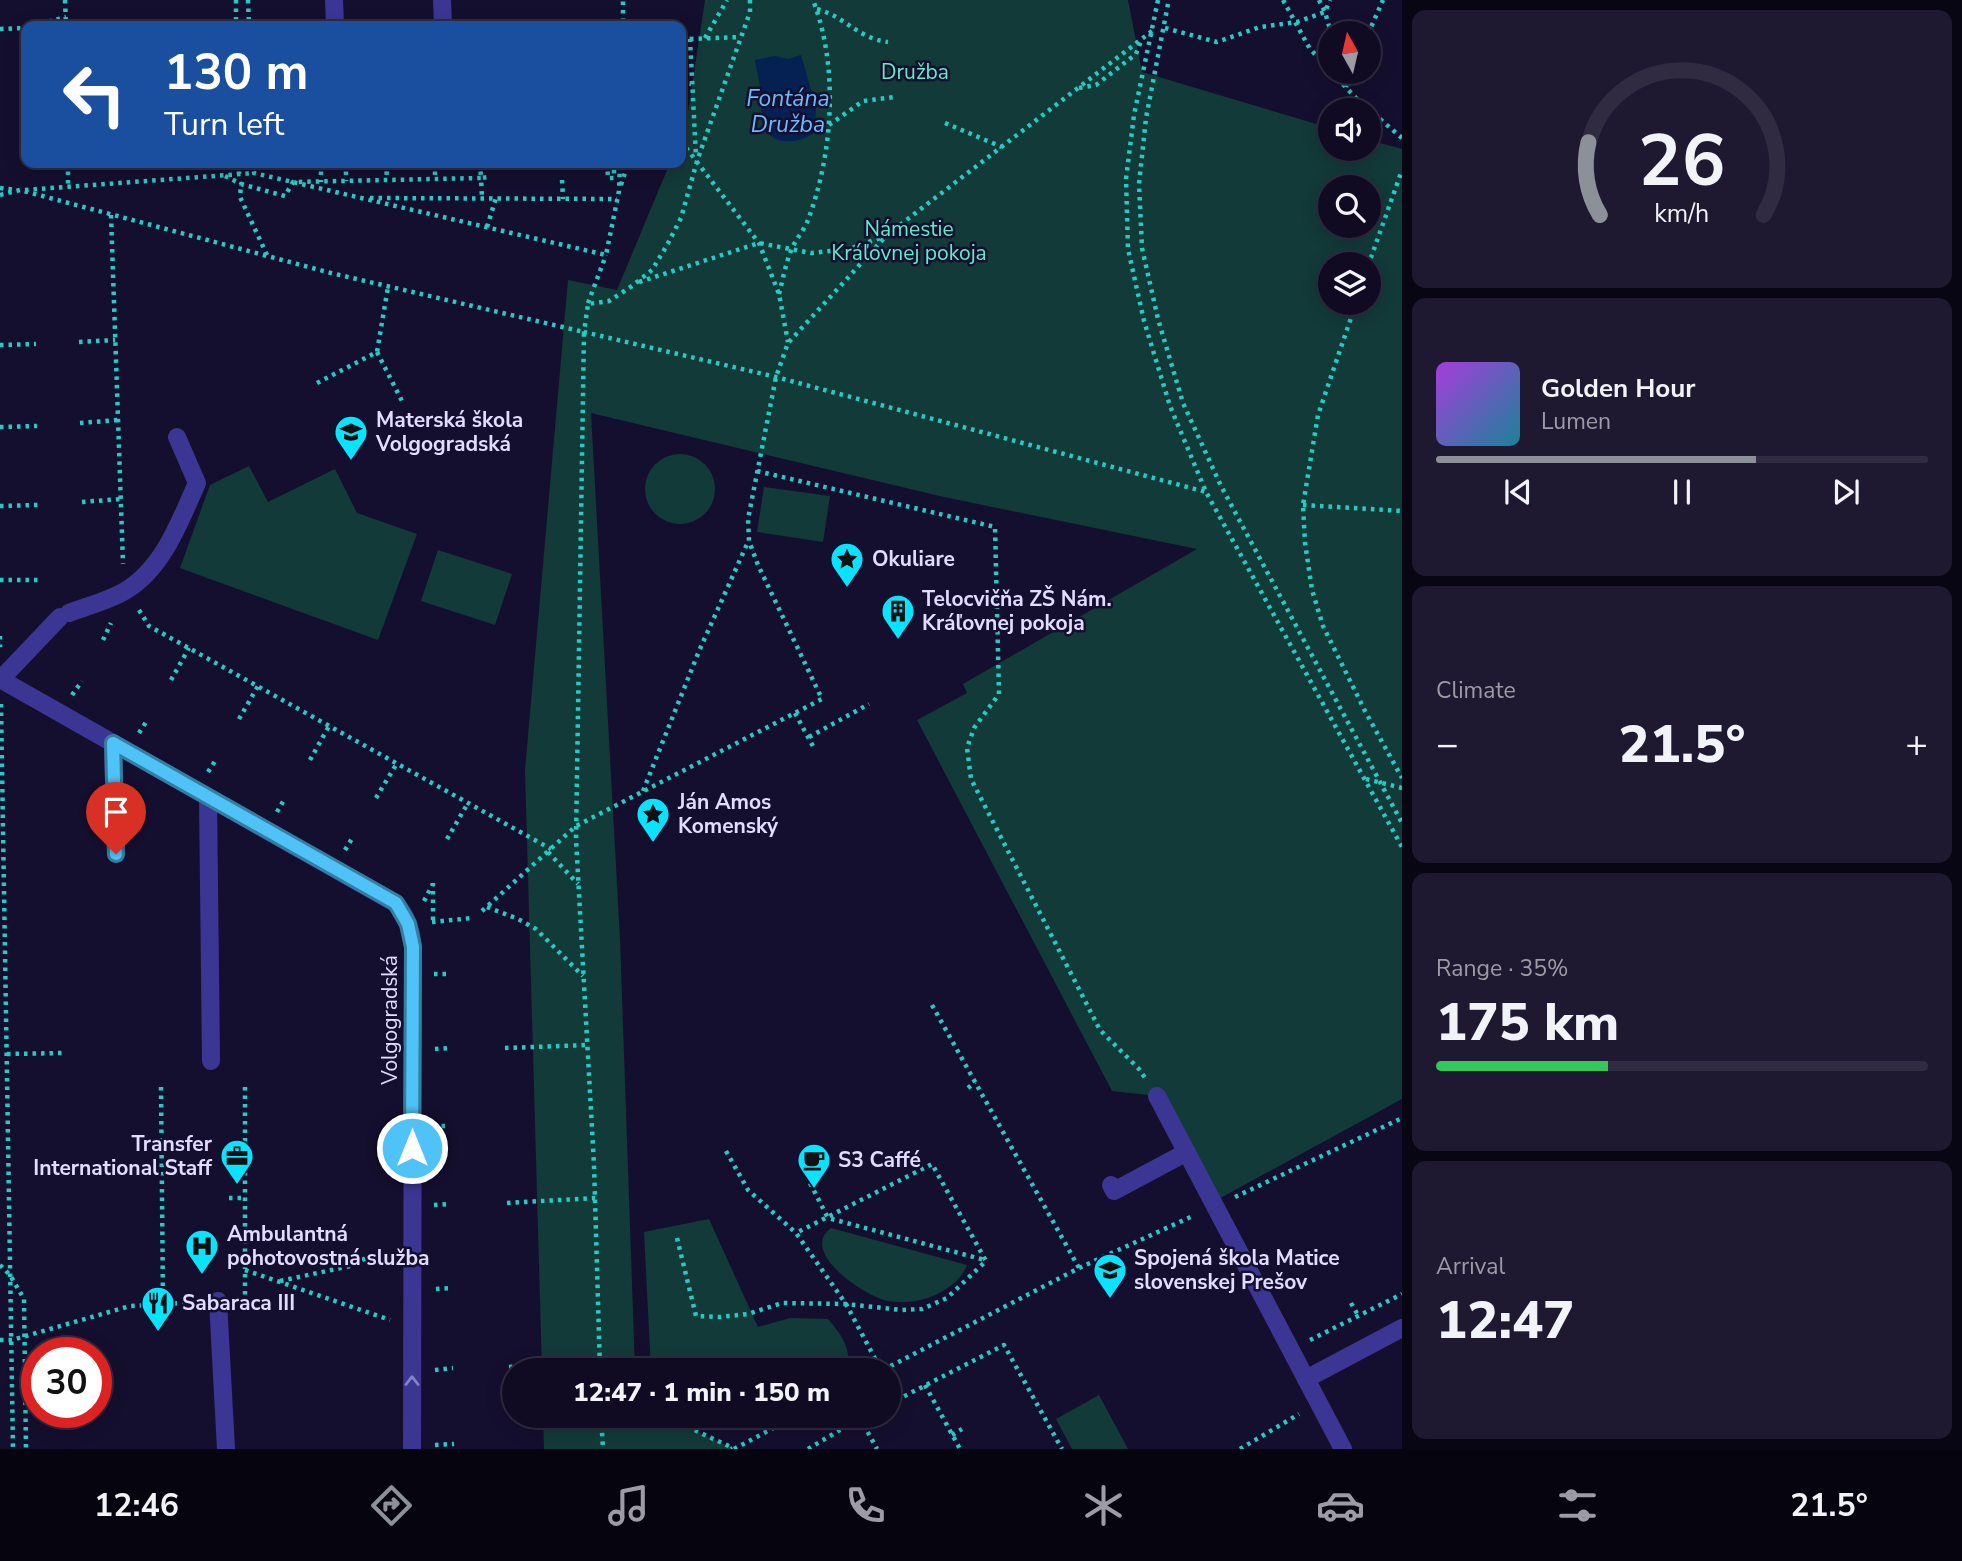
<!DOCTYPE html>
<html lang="en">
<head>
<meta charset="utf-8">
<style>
  :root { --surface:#100b23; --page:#1e1930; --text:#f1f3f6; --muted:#9c9ba6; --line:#302b41; --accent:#8c9099 }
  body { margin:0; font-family:"Nunito Sans",sans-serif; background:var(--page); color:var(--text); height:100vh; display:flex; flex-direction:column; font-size:26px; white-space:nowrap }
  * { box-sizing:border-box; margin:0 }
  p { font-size:23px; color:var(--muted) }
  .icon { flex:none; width:38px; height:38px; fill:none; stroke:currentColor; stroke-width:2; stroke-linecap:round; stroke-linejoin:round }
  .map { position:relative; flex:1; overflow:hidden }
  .details { display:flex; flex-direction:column; gap:10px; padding:10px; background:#090613; width:560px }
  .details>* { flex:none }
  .guide { position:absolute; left:21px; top:21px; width:665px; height:147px; border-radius:14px; box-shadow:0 4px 18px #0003,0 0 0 2px var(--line); background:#1a4fa0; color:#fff; overflow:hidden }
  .needle { width:46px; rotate:352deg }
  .tools { position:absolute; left:1318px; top:21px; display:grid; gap:14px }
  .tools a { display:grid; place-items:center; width:63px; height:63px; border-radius:50%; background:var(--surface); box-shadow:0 4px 18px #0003,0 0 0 2px var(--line); font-size:35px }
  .speed { position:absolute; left:21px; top:1337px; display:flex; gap:14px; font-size:35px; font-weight:700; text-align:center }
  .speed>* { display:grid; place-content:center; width:91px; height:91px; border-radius:50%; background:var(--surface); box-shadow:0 4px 18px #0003,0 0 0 2px var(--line); line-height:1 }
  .speed .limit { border:10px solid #d22; background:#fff; color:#111 }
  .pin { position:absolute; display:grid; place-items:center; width:60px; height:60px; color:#fff; margin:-72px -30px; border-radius:50% 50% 50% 0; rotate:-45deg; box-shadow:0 0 7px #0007 }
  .pin .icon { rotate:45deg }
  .me { position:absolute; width:77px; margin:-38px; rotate:0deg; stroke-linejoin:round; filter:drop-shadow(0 0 5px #0008) }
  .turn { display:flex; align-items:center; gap:24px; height:147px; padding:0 28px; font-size:32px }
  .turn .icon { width:91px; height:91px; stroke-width:2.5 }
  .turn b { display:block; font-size:49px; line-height:60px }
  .big { font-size:52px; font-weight:800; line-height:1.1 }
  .details .widget { flex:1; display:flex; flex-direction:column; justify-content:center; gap:10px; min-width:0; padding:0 24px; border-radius:14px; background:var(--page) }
  .details .dial { align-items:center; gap:0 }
  .dial svg { height:182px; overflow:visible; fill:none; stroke:var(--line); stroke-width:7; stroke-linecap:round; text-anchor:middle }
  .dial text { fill:var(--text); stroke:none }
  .song { display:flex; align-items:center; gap:21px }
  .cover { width:84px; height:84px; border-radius:10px; background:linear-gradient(135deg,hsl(280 70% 55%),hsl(190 70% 35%)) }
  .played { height:7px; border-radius:4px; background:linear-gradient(90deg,var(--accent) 65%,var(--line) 65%) }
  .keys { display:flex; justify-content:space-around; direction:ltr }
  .heat { display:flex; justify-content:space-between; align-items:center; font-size:38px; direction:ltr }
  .charge { height:10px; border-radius:5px; background:linear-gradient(90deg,#34c759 35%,var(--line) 0) }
  .trip { position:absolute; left:502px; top:1358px; width:399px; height:70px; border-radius:35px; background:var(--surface); box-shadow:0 4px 18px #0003,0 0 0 2px var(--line); font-weight:800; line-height:70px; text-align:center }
  .menu { display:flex; height:112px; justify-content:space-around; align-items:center; background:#06040e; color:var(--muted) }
  .menu .icon { width:49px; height:49px }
  .menu .selected { color:var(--accent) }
  .menu b { font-size:32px; color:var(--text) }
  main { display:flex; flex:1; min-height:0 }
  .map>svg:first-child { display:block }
  .green { fill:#123a39; fill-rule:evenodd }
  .water { fill:#052052 }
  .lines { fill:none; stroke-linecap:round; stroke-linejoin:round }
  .path { stroke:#24ccc4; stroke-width:4.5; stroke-dasharray:3.5 5; stroke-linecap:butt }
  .lane { stroke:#3b3693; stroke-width:18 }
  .street { stroke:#3b3693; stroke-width:18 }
  .oneway { stroke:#8681c4 }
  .route-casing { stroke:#337fa1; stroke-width:18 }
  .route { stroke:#4fc3f7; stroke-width:12 }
  .labels { text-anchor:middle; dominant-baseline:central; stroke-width:5; stroke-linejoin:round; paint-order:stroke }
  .park-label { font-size:21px; fill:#5cedca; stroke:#150f2f }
  .poi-label { font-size:21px; font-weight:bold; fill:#e2ddff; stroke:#150f2f; text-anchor:start }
  .street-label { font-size:21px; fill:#e2ddff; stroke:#150f2f }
  .water-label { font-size:23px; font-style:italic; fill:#6bb9ff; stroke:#150f2f }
</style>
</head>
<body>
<main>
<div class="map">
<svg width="1402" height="1449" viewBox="0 0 1402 1449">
  <rect width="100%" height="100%" fill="#150f2f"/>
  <g class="green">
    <path d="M705 0H1128L1142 72 1330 128V149H1368L1369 140 1402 149V1099L1213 1202 1157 1096 1112 1091 917 720 967 693 963 684 1197 549 944 497 591 413 620 939 635 1370H542L525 770 568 280 617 290 670 163H681V138L686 126ZM1330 187H1368V226H1330ZM1330 264H1368V303H1330Z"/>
    <circle cx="680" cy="489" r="35"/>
    <polygon points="249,466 268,502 335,469 357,513 417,534 378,640 180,568 210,485"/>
    <polygon points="764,487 830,496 823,542 757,532"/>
    <polygon points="438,550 512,574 495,625 421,601"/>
    <path d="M709 1219 758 1327 790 1318 828 1319C842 1335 851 1348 848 1370H651L644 1232Z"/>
    <path d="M831 1228 967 1265C962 1278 953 1285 941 1292 925 1301 906 1304 888 1301 866 1297 798 1252 831 1228Z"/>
    <polygon points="1099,1395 1128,1449 1072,1449 1056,1419"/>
    <polygon points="543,1416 664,1416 734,1449 544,1449"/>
  </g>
  <path class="water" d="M801 55 816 108 815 132C806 139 796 142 784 141 756 137 763 108 760 87 759 78 756 69 755 60L775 56 788 59Z"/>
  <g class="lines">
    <g class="path">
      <polyline points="65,0 66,26"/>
      <polyline points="236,0 236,26"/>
      <polyline points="248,0 249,26"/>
      <polyline points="750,0 750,12 697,161 681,218 666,247 652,270 632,286 609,301 588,304 584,332 776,377 1206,492"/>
      <polyline points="1158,0 1134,115 1126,179 1128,249 1144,321 1170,406 1206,492 1402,847"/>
      <polyline points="1283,0 1310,49 1330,70"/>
      <polyline points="1319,0 1325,12 1331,33"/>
      <polyline points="1168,4 1146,118 1139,184 1142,248 1158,319 1183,403 1221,486 1402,823"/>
      <path d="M817 9C846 17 857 38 888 42"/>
      <polyline points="623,22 623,0"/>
      <polyline points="32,26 66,17"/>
      <polyline points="1165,28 1217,42 1260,27 1297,22 1325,12 1330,0"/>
      <polyline points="0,29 26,28"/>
      <polyline points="1368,34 1383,0"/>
      <polyline points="705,38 727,0"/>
      <polyline points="681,39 690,39 696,157"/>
      <polyline points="690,39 740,37"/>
      <polyline points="1331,72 1359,101 1402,138"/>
      <polyline points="1341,72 1345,86"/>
      <polyline points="681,83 691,84"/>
      <polyline points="1346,87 1352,72"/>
      <polyline points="1079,88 1096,85 1136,54 1141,41"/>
      <polyline points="945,123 1002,147"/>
      <polyline points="829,125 863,101 895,97"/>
      <polyline points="681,141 759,243 779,294 788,342"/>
      <polyline points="68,163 68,186"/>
      <polyline points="239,163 239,174"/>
      <polyline points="254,163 254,173 606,255 619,191 620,163"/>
      <polyline points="321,163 321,182"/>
      <polyline points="346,163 346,181"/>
      <polyline points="386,163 387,180"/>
      <polyline points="435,163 435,179"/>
      <polyline points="480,163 481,178 488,177"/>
      <polyline points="607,163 608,178 614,178 614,163"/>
      <polyline points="225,176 241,184"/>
      <polyline points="562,180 563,199"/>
      <polyline points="621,185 628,163"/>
      <polyline points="0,188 16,190"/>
      <polyline points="25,190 254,173"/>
      <polyline points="0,195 20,190 331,273 584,332 576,839 594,1165 600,1370"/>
      <polyline points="370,198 617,199"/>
      <polyline points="111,215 123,564"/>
      <polyline points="487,227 496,198"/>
      <polyline points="267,255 240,197 241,184 285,196 293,182 481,178 482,198"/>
      <polyline points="1368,266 1402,170"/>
      <polyline points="639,282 759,243 811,253 849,249 886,236"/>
      <path d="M779 294C783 279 786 262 792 248 797 238 804 230 808 220 833 153 839 68 813 0"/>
      <polyline points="588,303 606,255"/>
      <polyline points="1356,303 1318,415 1303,505 1305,543 1312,590 1323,626 1365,711 1402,778"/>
      <polyline points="79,342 115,340"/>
      <polyline points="0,345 36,344"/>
      <polyline points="377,352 403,403"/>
      <polyline points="317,383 377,352 388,287"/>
      <polyline points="80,423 118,420"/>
      <polyline points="0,427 37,426"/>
      <polyline points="757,471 995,527 999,694 974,728 967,748 971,779 1100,1030 1139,1069 1145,1078"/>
      <polyline points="82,502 121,499"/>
      <polyline points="1303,505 1402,511"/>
      <polyline points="0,506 38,505"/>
      <polyline points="0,580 39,580"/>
      <polyline points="139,610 149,626 551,849"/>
      <polyline points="0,636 0,647"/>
      <polyline points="103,640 111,623"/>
      <polyline points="171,680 189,648"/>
      <polyline points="72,695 82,681"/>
      <polyline points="1,704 13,1449"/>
      <polyline points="795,713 815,750"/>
      <polyline points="239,719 258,686"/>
      <polyline points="139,733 148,719"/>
      <polyline points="809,737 869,704"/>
      <polyline points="310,760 329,726"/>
      <polyline points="208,772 217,758"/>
      <polyline points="1366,779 1402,788"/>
      <polyline points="643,791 699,651 748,542"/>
      <polyline points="376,798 397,763"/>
      <polyline points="277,812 285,798"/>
      <polyline points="447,839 468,803"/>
      <polyline points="345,850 353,837"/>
      <polyline points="548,852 578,884"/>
      <polyline points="424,901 433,884"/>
      <polyline points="487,907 518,919 536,929 583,976"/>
      <polyline points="482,911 576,826 822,699 758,565 749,541 748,519 776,377 788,343 887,235 1152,31"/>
      <polyline points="433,920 433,883"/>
      <polyline points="432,922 472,918"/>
      <polyline points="434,974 447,974"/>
      <polyline points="932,1005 1079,1268"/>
      <polyline points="505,1048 587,1045"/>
      <polyline points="435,1049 449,1048"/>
      <polyline points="7,1054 65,1053"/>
      <polyline points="161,1087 163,1304"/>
      <polyline points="968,1088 975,1082"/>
      <polyline points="433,1126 450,1126"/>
      <polyline points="726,1151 748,1190 796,1233 846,1304 881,1370"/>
      <polyline points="810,1183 828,1218 985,1260"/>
      <polyline points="1235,1197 1402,1118"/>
      <polyline points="229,1198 245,1198"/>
      <polyline points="507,1203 595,1198"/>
      <polyline points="434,1205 451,1204"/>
      <polyline points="677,1238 696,1316 720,1317 748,1314 782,1303 846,1304 902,1310 922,1309 947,1298 986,1261 932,1164 796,1233"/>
      <polyline points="0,1265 10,1275 24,1299 26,1449"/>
      <polyline points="245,1270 390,1320"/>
      <polyline points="280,1281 350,1266 378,1252"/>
      <polyline points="436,1289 452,1288"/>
      <polyline points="241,1300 245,1299 245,1087"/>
      <polyline points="1351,1303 1359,1317"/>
      <polyline points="0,1340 12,1340 130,1306 197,1302"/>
      <polyline points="1310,1340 1402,1294"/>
      <polyline points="509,1367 599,1361"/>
      <polyline points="435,1370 453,1368"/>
      <polyline points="883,1370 1079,1268 1195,1215"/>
      <polyline points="925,1385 960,1449"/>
      <polyline points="889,1404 1004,1345 1062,1449"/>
      <polyline points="601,1416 603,1449"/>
      <polyline points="664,1416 733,1448 731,1449"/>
      <polyline points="952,1435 962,1429"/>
      <polyline points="435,1445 454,1444"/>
      <polyline points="734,1449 796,1416"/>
      <polyline points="808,1449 860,1418 877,1449"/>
      <polyline points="1240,1449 1299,1414"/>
    </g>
    <g class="lane">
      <polyline points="334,0 335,26"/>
      <polyline points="442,0 443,26"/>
      <path d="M69 613C87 606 108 601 125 591 163 569 180 521 197 483L177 437"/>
      <polyline points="1,679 60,617"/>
      <polyline points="113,743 116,854"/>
      <polyline points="208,797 211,1061"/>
      <polyline points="1111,1185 1114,1191 1187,1152"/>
      <polyline points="218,1301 226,1449"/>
      <polyline points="1306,1379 1402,1328"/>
    </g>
    <g class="street">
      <path d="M0 679 395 903C407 915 411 930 413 947L412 1449"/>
      <polyline points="1157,1096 1343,1449"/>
    </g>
  </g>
  <defs><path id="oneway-chevron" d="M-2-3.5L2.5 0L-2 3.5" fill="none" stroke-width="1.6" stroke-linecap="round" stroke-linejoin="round" transform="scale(1.75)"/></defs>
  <use class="oneway" href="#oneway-chevron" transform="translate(412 1381) rotate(-90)"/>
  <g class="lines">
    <defs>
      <polyline id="route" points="116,854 113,743 396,903 408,924 413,947 412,1148"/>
    </defs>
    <use href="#route" class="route-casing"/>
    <use href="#route" class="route"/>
  </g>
  <defs>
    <symbol id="school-pin" viewBox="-11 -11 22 30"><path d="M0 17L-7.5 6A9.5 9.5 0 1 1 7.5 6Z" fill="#09e3ff" stroke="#150f2f"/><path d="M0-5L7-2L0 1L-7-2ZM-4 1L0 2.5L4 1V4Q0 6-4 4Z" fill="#111"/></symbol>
    <symbol id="sight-pin" viewBox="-11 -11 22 30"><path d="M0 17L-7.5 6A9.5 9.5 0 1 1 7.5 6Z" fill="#09e3ff" stroke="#150f2f"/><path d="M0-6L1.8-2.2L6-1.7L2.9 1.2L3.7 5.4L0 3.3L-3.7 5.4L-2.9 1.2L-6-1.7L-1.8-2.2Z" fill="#111"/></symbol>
    <symbol id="building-pin" viewBox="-11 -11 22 30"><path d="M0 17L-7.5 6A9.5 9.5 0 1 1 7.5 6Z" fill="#09e3ff" stroke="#150f2f"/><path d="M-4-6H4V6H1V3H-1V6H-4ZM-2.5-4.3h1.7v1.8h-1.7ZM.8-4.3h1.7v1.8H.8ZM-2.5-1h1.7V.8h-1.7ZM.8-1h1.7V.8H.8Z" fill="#111"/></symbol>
    <symbol id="office-pin" viewBox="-11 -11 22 30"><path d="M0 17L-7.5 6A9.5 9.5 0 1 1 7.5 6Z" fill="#09e3ff" stroke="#150f2f"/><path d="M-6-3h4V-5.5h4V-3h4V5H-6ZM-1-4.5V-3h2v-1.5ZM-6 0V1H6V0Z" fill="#111"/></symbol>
    <symbol id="cafe-pin" viewBox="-11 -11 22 30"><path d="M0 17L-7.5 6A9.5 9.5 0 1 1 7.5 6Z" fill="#09e3ff" stroke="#150f2f"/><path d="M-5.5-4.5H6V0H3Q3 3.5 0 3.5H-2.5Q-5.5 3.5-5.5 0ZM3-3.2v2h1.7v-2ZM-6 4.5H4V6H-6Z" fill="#111"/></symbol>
    <symbol id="hospital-pin" viewBox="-11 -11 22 30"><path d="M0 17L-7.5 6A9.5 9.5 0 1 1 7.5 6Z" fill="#09e3ff" stroke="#150f2f"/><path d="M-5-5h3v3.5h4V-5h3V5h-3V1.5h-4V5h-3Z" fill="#111"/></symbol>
    <symbol id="restaurant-pin" viewBox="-11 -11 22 30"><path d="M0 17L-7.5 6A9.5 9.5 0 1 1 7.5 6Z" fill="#09e3ff" stroke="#150f2f"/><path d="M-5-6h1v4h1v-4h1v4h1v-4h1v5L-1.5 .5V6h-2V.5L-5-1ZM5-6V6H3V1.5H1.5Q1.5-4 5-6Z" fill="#111"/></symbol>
  </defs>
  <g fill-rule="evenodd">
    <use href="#school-pin" x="332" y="413" width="38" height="52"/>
    <use href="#sight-pin" x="828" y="540" width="38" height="52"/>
    <use href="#building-pin" x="879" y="592" width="38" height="52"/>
    <use href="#sight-pin" x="634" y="795" width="38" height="52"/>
    <use href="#office-pin" x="218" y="1137" width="38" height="52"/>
    <use href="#cafe-pin" x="795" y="1141" width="38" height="52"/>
    <use href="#hospital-pin" x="183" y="1227" width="38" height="52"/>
    <use href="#school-pin" x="1091" y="1251" width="38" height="52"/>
    <use href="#restaurant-pin" x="139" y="1284" width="38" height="52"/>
  </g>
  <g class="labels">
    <g class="park-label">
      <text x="915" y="72">Družba</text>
      <text x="909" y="229">Námestie<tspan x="909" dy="24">Kráľovnej pokoja</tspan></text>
    </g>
    <g class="poi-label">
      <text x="376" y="420">Materská škola<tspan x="376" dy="24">Volgogradská</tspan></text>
      <text x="872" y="559">Okuliare</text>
      <text x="922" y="599">Telocvičňa ZŠ Nám.<tspan x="922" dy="24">Kráľovnej pokoja</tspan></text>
      <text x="678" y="802">Ján Amos<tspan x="678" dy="24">Komenský</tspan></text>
      <text x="212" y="1144" text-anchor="end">Transfer<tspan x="212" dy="24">International Staff</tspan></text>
      <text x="838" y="1160">S3 Caffé</text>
      <text x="227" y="1234">Ambulantná<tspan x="227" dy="24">pohotovostná služba</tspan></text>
      <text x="1134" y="1258">Spojená škola Matice<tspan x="1134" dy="24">slovenskej Prešov</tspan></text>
      <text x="182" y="1303">Sabaraca III</text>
    </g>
    <g class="street-label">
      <text transform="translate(390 1020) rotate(-90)">Volgogradská</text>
    </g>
    <g class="water-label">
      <text x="788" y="98">Fontána<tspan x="788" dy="26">Družba</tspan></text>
    </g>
  </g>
</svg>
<div class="tools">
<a><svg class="needle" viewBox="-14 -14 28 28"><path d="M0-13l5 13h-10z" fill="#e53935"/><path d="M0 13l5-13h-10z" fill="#9c9ba6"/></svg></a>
<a><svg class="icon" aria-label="sound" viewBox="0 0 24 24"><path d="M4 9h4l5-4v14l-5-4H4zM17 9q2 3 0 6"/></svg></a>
<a><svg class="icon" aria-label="search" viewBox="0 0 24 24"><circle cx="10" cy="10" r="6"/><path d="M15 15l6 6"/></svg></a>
<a><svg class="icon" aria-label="layers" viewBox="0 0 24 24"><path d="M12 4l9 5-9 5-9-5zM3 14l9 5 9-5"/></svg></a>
</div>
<div class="speed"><div class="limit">30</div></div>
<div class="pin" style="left:116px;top:854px;background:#d93025"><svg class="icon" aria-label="arrive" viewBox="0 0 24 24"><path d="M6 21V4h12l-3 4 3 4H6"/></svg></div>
<svg class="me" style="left:412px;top:1148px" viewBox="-20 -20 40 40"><circle r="17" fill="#4fc3f7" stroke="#fff" stroke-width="3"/><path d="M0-11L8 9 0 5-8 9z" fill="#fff"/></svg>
<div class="trip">12:47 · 1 min · 150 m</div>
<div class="guide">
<div class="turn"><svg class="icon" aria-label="left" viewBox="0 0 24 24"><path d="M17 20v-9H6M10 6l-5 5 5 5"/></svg><div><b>130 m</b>Turn left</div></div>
</div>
</div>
<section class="details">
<div class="widget dial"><svg viewBox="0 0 100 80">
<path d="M14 69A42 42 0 1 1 86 69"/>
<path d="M14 69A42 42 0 0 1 9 37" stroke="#8c9099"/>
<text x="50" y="56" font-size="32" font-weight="700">26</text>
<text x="50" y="72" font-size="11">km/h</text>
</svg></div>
<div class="widget">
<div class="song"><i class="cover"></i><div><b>Golden Hour</b><p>Lumen</p></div></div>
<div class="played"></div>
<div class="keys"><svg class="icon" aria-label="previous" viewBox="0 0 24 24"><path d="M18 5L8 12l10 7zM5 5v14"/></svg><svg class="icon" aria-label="pause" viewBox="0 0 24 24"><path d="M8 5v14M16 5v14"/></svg><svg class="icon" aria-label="next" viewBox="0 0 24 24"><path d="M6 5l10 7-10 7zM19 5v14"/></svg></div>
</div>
<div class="widget"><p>Climate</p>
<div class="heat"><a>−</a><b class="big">21.5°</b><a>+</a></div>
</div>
<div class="widget"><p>Range · 35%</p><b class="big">175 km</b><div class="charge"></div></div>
<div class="widget"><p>Arrival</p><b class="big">12:47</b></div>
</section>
</main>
<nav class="menu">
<b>12:46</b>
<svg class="icon selected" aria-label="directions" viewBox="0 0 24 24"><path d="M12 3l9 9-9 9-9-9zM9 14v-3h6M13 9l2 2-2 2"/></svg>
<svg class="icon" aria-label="music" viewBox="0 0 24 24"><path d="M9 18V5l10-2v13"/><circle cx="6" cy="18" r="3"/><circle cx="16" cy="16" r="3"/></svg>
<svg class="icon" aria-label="phone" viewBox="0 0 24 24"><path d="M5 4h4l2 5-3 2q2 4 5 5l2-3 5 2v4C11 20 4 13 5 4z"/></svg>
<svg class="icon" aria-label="climate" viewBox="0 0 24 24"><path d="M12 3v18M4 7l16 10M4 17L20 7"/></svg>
<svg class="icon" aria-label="car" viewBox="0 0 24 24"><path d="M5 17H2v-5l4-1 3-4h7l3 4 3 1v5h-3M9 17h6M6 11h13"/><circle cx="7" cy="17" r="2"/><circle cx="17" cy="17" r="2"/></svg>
<svg class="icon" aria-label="filters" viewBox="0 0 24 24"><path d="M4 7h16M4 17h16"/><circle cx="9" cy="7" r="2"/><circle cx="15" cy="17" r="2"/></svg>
<b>21.5°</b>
</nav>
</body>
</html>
